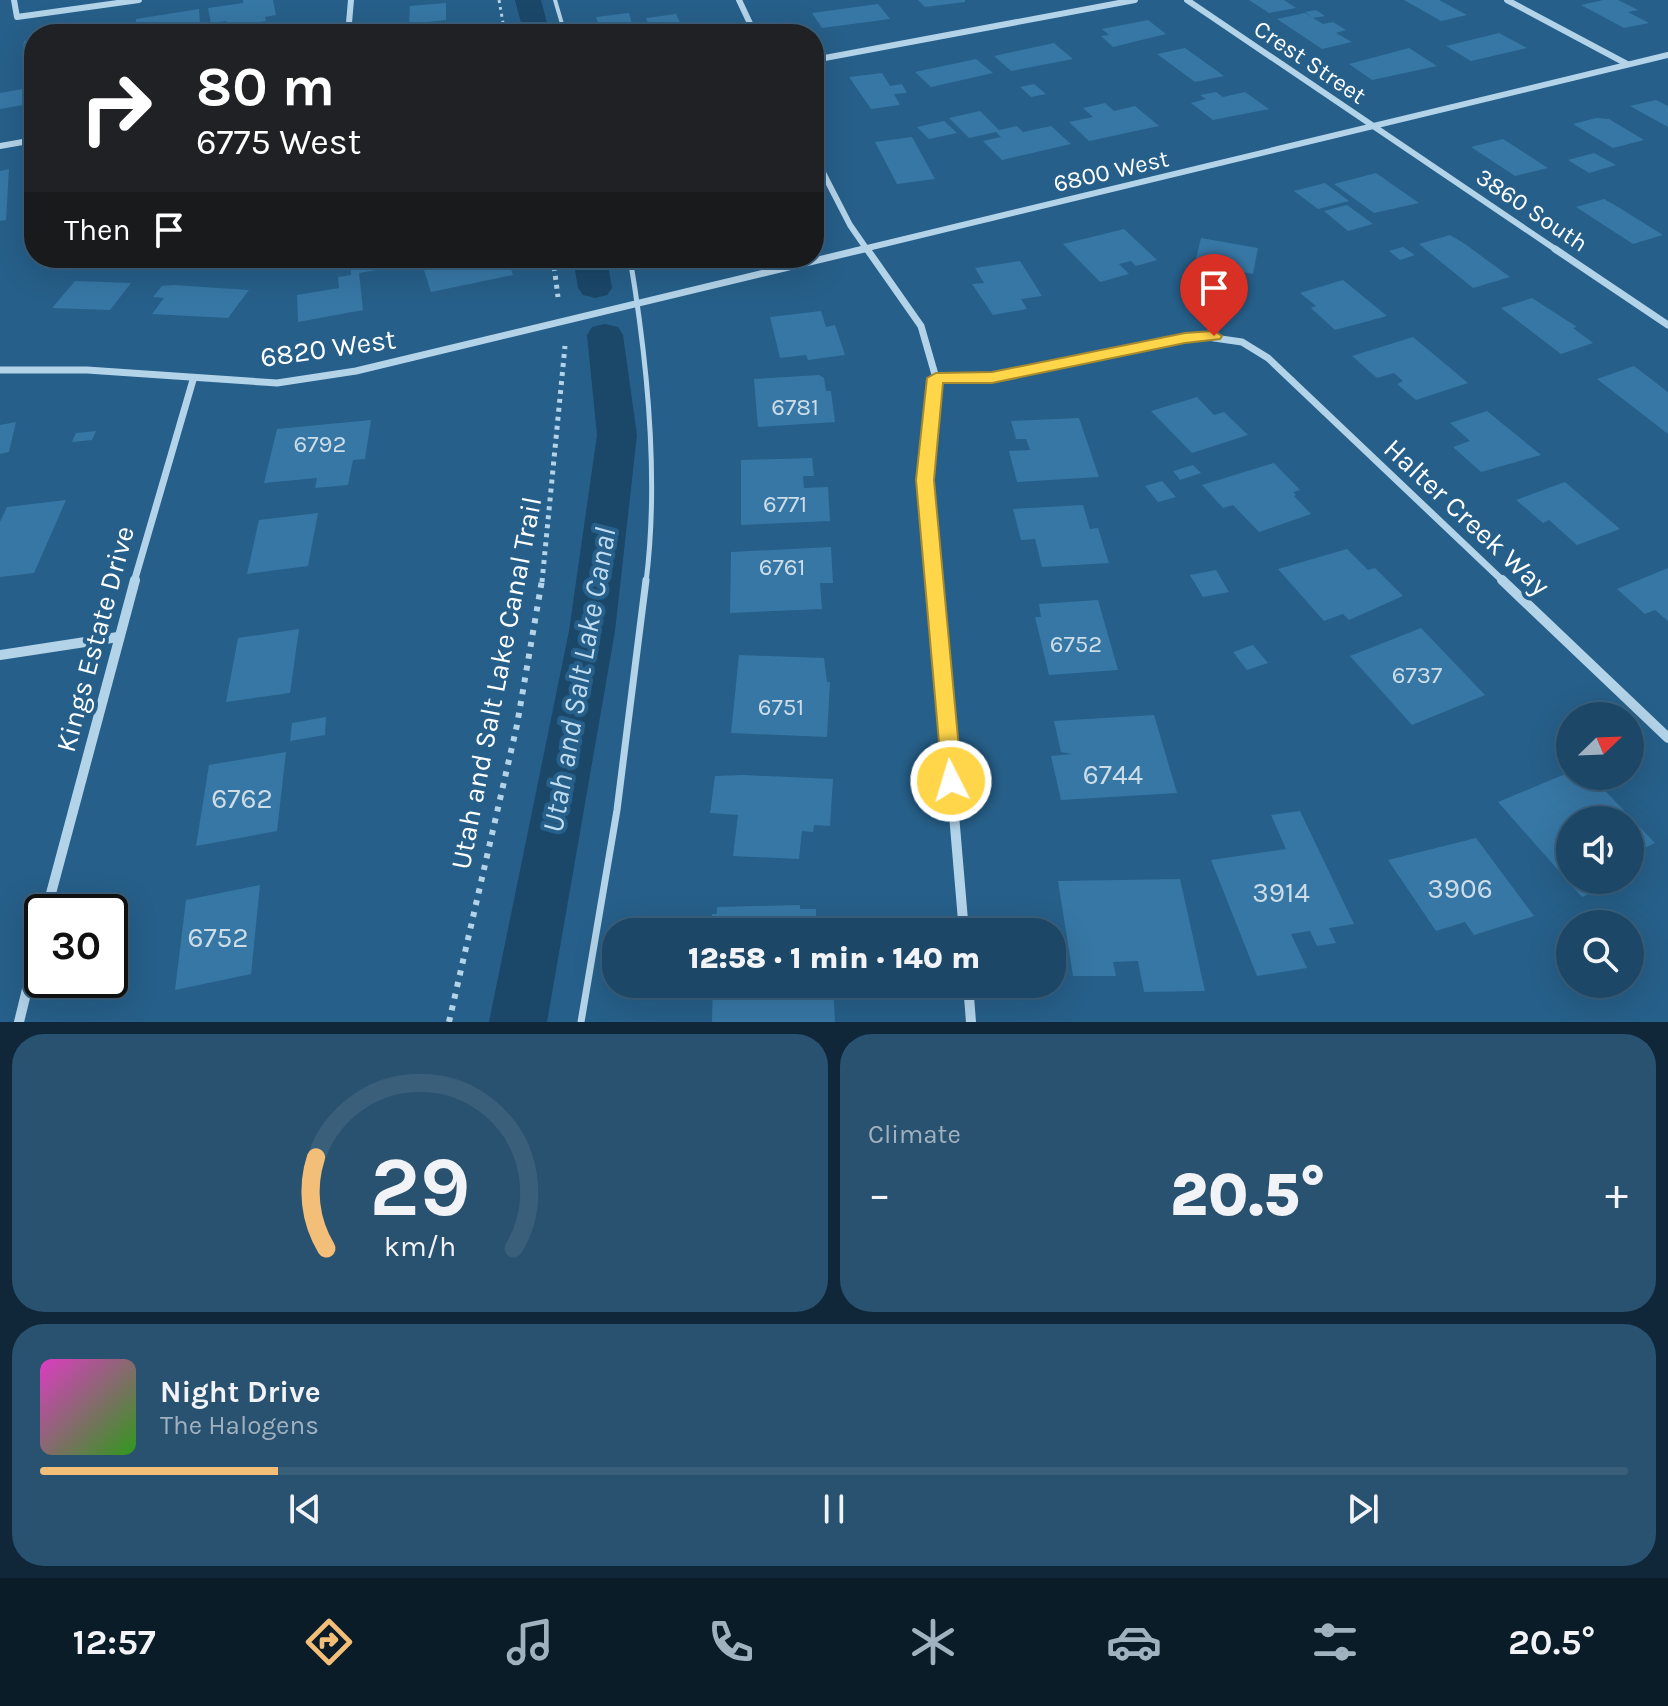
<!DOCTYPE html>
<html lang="en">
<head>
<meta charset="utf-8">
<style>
  :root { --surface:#1c4767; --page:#295170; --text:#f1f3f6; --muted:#a0b2c0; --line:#3a5f7b; --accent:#f2be78 }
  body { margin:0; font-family:Karla,sans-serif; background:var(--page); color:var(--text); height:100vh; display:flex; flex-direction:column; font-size:30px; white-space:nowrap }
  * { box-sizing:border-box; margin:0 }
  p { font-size:26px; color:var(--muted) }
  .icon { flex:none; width:44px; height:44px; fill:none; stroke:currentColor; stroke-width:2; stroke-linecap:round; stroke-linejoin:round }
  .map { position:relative; height:1022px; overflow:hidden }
  .details { display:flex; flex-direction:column; gap:12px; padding:12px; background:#0f2739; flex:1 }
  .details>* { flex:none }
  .top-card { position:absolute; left:24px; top:24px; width:800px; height:244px; border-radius:32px; box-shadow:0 8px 32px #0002,0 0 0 2px var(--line); background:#202124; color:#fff; overflow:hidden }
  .needle { width:52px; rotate:67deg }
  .buttons { position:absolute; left:1556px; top:702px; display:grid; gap:16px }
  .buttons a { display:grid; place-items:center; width:88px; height:88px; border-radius:50%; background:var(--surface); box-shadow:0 8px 32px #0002,0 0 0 2px var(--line); font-size:40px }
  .speed { position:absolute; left:24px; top:894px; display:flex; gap:16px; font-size:40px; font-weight:700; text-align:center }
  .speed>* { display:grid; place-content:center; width:104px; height:104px; border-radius:50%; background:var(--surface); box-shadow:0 8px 32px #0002,0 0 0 2px var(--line); line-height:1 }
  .speed .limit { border:4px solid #111; border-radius:12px; background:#fff; color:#111 }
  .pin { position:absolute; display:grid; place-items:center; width:68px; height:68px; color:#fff; margin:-82px -34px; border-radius:50% 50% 50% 0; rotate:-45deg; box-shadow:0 0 8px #0007 }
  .pin .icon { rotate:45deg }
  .me { position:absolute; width:88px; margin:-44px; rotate:355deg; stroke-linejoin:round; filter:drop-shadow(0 0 6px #0008) }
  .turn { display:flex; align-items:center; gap:28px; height:168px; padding:0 40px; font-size:36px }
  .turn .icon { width:104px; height:104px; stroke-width:2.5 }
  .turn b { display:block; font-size:56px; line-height:68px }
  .then { display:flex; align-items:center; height:76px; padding:0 40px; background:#0003; gap:16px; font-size:30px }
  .big { font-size:60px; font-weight:800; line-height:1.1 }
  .details .widget { flex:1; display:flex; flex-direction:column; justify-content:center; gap:12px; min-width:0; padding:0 28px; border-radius:32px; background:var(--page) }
  .details .dial { align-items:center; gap:0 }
  .dial svg { height:208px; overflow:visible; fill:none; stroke:var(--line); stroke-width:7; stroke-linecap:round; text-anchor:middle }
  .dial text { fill:var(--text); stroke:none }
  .song { display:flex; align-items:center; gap:24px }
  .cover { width:96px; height:96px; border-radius:12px; background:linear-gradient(135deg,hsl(310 70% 55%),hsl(110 70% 35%)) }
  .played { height:8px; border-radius:4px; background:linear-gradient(90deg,var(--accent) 15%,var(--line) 15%) }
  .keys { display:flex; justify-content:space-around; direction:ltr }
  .heat { display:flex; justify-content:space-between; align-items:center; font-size:44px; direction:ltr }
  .details .tiles { flex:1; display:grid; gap:12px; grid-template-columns:1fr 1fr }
  .widget:last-child { grid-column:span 2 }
  .trip { position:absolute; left:602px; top:918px; width:464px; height:80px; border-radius:32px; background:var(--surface); box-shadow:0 8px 32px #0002,0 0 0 2px var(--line); font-weight:800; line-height:80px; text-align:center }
  .tab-bar { display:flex; height:128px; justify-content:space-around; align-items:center; background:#0b1c29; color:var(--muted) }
  .tab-bar .icon { width:56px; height:56px }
  .tab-bar .on { color:var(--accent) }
  .tab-bar b { font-size:36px; color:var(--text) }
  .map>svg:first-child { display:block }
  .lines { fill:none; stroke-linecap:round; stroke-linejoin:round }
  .canal { fill:#1b4769; fill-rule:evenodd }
  .building { fill:#3777a5 }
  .path-far2 { stroke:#b3d3e9; stroke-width:3; stroke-dasharray:3 4; stroke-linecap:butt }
  .path-far1 { stroke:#b3d3e9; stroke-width:5; stroke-dasharray:4 5; stroke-linecap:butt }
  .path { stroke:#b3d3e9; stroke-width:6; stroke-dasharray:5 7; stroke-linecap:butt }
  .service-far2 { stroke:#b3d3e9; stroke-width:4 }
  .service-far1 { stroke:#b3d3e9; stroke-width:5 }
  .service { stroke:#b3d3e9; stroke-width:7 }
  .minor-far2 { stroke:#b3d3e9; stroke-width:6 }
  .minor-far1 { stroke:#b3d3e9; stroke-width:7 }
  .minor { stroke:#b3d3e9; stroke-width:10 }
  .route { fill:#ffd54a; stroke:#a68a30; stroke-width:2 }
  .labels { text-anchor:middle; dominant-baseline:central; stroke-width:8; stroke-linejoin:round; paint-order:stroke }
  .far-street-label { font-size:24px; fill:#fff; stroke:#265f89 }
  .number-label { font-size:24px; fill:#cddde8 }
  .street-label { font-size:28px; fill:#fff; stroke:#265f89 }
  .near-number-label { font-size:28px; fill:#cddde8 }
  .water-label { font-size:30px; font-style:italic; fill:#bfdcf0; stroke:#265f89 }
</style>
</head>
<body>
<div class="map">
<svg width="1668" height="1022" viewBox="0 0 1668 1022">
  <rect width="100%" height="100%" fill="#265f89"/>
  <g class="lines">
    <g class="canal">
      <polygon points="515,0 541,0 550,34 524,34"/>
      <polygon points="573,258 607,258 612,288 607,295 595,298 583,295 578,288"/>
      <polygon points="605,324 618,327 623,335 637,435 615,631 547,1022 489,1022 569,631 597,435 587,335 592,327"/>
    </g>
  </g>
  <g class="building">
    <polygon points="243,0 273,0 276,15 265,17 266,21 227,27 226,21 211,23 208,8 243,3"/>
    <polygon points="918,0 965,0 965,2 925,7"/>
    <polygon points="1249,0 1284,0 1296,8 1269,13"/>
    <polygon points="1404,0 1439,0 1467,15 1441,21"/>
    <polygon points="1603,0 1618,0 1638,10 1628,12 1649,23 1624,28 1581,5"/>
    <polygon points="446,3 446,20 409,24 410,6"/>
    <polygon points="878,4 890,19 822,28 812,13"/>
    <polygon points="199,9 200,24 136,33 136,19"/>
    <polygon points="1316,10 1325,16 1313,18 1323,24 1333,22 1346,30 1336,33 1352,42 1322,49 1277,19 1305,13 1313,18 1305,12"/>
    <polygon points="629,13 632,24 648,23 646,18 676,14 685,33 634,34 631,26 600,29 596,17"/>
    <polygon points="1148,20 1166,34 1113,47 1101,36 1109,35 1102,29"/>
    <polygon points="1499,33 1527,48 1471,61 1446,46"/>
    <polygon points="34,40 34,55 22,57 24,41"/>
    <polygon points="1054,43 1073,59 1011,71 994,56"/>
    <polygon points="1185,48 1224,76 1195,82 1157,54"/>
    <polygon points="1409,48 1437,66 1372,80 1349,64"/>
    <polygon points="976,59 993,73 931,87 915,72"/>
    <polygon points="882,73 890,86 902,84 907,93 894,94 900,105 871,109 849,77"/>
    <polygon points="1034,84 1046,94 1031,97 1020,87"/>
    <polygon points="34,87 34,103 0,109 0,93"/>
    <polygon points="1216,92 1223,97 1245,92 1269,109 1213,120 1191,103 1206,99 1200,95"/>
    <polygon points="1656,100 1668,106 1668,127 1630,106"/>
    <polygon points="1105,103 1114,111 1135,106 1159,126 1089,141 1069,122 1093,117 1083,108"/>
    <polygon points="980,111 999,130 1017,126 1023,132 1051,126 1071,144 1002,160 983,141 1001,137 996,132 969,138 949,118"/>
    <polygon points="1596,118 1609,119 1644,140 1613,148 1573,124"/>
    <polygon points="944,121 957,133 929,139 917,127"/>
    <polygon points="912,137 935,179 897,184 875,142"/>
    <polygon points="1503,139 1548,168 1515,176 1471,147"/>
    <polygon points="1594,153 1616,165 1589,173 1568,160"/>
    <polygon points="9,169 6,220 0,221 0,171"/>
    <polygon points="1376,173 1419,203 1374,213 1334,184"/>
    <polygon points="1325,183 1349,201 1318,209 1294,191"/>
    <polygon points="1604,199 1618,207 1663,235 1633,244 1576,207"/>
    <polygon points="1347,205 1373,224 1348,231 1324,211"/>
    <polygon points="1124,229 1157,260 1136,266 1131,261 1119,264 1129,274 1100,282 1063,244"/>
    <polygon points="1450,235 1465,244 1510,277 1473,288 1419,244"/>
    <polygon points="1201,238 1258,248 1253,274 1195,263"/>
    <polygon points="1403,247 1415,255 1400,260 1389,251"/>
    <polygon points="350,258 392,258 393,267 359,273 363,310 298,322 297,295 339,288 338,277 351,275"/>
    <polygon points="472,258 507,258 513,275 431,292 423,267"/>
    <polygon points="1020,261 1042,296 1021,299 1027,309 993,315 972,284 984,283 975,268"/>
    <polygon points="1343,280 1387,316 1335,330 1311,308 1316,306 1300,293"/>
    <polygon points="75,281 131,283 110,310 52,308"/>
    <polygon points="174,285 249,290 228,318 152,314 164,298 153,297 162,286"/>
    <polygon points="1532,298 1577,327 1573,328 1593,343 1561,354 1501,308"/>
    <polygon points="821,311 826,327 835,325 845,355 808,360 806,355 780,358 770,317"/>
    <polygon points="1413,337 1468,383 1416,400 1397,384 1403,381 1394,373 1377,378 1352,356"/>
    <polygon points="1634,366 1668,392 1668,434 1597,379"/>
    <polygon points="819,375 824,378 826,391 831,391 835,422 758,427 754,379"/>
    <polygon points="1197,397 1214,415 1224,412 1248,435 1192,453 1151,411"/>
    <polygon points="1487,411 1509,429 1541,455 1481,472 1453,447 1470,441 1450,423"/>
    <polygon points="1079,418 1099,477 1017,482 1009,451 1030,450 1026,439 1016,439 1011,421"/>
    <polygon points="371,420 365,459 353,460 348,485 315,488 317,478 264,483 277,429"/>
    <polygon points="16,422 9,452 0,454 0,425"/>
    <polygon points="96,431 92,440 72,442 76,433"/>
    <polygon points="812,458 814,476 803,476 804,488 828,487 830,521 741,525 741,460"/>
    <polygon points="1274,463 1300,490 1293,492 1296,495 1294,496 1311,514 1259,532 1233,505 1223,508 1202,485"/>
    <polygon points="1193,465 1201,473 1180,480 1173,471"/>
    <polygon points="1162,481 1176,497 1158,502 1145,486"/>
    <polygon points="1565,482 1620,529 1577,545 1549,520 1543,523 1516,500"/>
    <polygon points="66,500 34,573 0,577 0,522 7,507"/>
    <polygon points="1083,505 1090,529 1098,528 1109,563 1042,567 1035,539 1021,540 1013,509"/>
    <polygon points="318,513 308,566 247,574 259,520"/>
    <polygon points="831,547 833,583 820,583 822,609 730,613 731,552"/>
    <polygon points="1347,549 1368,570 1375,568 1403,596 1349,620 1343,614 1324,621 1278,569"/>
    <polygon points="1668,568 1668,621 1655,610 1645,614 1617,589"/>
    <polygon points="1216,570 1229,592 1203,597 1190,575"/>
    <polygon points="1098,600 1118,670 1049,675 1035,617 1041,617 1039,604"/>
    <polygon points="1421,628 1485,695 1412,725 1350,656"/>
    <polygon points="299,629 290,693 226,702 238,638"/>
    <polygon points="1253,645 1268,663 1247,670 1233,652"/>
    <polygon points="739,655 824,658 827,682 830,682 827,737 731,733"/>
    <polygon points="1154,715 1177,793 1061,800 1051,756 1072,754 1061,752 1054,721"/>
    <polygon points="326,717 325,735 290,741 292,723"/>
    <polygon points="286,752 277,831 196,846 209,765"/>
    <polygon points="1570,772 1570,776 1591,776 1655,843 1630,855 1630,820 1570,820 1570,880 1619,880 1582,897 1498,802"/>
    <polygon points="743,775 833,779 830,826 814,825 813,832 802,831 799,859 733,856 738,815 710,813 715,776"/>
    <polygon points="1300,811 1354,924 1329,928 1336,943 1317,946 1310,931 1291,934 1307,968 1257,976 1211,860 1286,849 1271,815"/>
    <polygon points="1476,838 1534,916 1474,935 1465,922 1436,931 1388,860"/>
    <polygon points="1180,879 1205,991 1144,992 1138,961 1113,962 1116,976 1073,976 1058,881"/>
    <polygon points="260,885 251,974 175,990 186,900"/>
    <polygon points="800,905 800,909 816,909 816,932 711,932 712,914 717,914 717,907"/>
    <polygon points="713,984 833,984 835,1022 712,1022"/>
  </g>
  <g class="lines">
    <polyline class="path-far2" points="499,0 505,34"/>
    <g class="path-far1">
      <polyline points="553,258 558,297"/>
      <polyline points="542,582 565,346"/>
    </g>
    <polyline class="path" points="449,1022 517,725 542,580"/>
    <polyline class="service-far2" points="555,0 565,34"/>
    <path class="service-far1" d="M630 258C647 359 659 481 646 582"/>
    <polyline class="service" points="581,1022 617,810 646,580"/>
    <g class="minor-far2">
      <polyline points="14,0 17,17 139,0"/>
      <polyline points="739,0 755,34"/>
      <polyline points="1187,0 1558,251"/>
      <polyline points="1507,0 1627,64"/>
      <polyline points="348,34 351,0"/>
      <polyline points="814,60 1135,0"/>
      <polyline points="0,146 34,140"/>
      <polyline points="814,155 850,225 868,251"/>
      <polyline points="855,251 1668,55"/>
    </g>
    <g class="minor-far1">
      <polyline points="867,249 921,326 936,378 925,480 934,582"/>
      <polyline points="1555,249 1668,325"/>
      <polyline points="0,370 87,370 277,383 356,371 864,249"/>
      <polyline points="936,378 1010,375 1200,336 1242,342 1268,358 1504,582"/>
      <polyline points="134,582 193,380"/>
    </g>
    <g class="minor">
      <polyline points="934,580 964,932"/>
      <polyline points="1502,580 1668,738"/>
      <polyline points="0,655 118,637"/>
      <polyline points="46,912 135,580"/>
      <polyline points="968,984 971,1022"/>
      <polyline points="19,1022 42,928"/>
    </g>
  </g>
  <polygon class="route" points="1214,331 1222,336 1220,339 1185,343 992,383 943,383 934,480 962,781 959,788 951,791 943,788 916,480 927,378 936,373 992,372 1185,333"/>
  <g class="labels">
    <g class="far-street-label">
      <text transform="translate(1310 62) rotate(34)">Crest Street</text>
      <text transform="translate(1111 171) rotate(-13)">6800 West</text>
      <text transform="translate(1532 210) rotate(34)">3860 South</text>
    </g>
    <g class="number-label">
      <text x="795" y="407">6781</text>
      <text x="320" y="444">6792</text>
      <text x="785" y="504">6771</text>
      <text x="782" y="567">6761</text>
      <text x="1076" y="644">6752</text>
      <text x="1417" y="675">6737</text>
      <text x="781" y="707">6751</text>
    </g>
    <g class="street-label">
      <text transform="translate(328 348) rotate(-8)">6820 West</text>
      <text transform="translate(1467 517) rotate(43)">Halter Creek Way</text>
      <text transform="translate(95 639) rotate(-75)">Kings Estate Drive</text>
      <text transform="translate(496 683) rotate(-79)">Utah and Salt Lake Canal Trail</text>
    </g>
    <g class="near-number-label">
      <text x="1113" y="774">6744</text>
      <text x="242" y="798">6762</text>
      <text x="1460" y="888">3906</text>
      <text x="1281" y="892">3914</text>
      <text x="218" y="937">6752</text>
    </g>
    <g class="water-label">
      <text transform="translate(579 680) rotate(-80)">Utah and Salt Lake Canal</text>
    </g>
  </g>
</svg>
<div class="buttons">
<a><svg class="needle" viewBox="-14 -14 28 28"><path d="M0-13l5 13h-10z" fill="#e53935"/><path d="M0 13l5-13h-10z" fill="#a0b2c0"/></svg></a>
<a><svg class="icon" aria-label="sound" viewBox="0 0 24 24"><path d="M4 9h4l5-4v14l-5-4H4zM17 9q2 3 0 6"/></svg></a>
<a><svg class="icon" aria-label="search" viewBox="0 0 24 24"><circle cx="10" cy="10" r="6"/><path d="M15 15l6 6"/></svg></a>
</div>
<div class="speed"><div class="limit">30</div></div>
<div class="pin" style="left:1214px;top:336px;background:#d93025"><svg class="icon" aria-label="arrive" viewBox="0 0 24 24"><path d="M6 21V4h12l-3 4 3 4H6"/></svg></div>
<svg class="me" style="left:951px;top:781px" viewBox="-20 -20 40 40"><circle r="17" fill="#ffd54a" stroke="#fff" stroke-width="3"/><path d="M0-11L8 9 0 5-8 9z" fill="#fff"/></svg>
<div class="trip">12:58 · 1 min · 140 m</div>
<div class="top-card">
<div class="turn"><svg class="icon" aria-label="right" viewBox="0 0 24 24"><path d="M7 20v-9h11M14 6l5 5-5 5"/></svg><div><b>80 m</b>6775 West</div></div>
<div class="then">Then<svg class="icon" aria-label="arrive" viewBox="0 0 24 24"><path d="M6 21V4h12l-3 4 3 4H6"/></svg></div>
</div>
</div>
<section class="details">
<div class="tiles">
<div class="widget dial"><svg viewBox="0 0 100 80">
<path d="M14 69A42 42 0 1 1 86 69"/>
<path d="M14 69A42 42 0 0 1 10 34" stroke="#f2be78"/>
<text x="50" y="56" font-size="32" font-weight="700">29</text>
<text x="50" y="72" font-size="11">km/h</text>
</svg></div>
<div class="widget"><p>Climate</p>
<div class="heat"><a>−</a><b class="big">20.5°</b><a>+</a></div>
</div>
<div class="widget">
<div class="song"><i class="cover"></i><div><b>Night Drive</b><p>The Halogens</p></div></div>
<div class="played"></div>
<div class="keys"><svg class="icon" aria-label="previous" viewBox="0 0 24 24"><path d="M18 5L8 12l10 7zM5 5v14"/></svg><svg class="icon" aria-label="pause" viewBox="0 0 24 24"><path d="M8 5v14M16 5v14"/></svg><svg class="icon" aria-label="next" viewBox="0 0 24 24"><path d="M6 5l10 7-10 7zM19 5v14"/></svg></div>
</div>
</div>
</section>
<nav class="tab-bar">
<b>12:57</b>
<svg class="icon on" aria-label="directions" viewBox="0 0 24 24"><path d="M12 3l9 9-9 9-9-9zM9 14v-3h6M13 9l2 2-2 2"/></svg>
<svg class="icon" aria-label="music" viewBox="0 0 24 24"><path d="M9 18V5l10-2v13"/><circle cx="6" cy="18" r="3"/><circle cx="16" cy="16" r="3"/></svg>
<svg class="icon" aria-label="phone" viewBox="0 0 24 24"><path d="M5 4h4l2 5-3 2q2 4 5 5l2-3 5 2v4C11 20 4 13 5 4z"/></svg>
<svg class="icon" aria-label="climate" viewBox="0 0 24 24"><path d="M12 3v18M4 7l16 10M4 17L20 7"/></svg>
<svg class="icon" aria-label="car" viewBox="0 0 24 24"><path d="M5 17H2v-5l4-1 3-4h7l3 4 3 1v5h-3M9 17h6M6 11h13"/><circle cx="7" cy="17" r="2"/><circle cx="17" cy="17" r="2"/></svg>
<svg class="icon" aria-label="filters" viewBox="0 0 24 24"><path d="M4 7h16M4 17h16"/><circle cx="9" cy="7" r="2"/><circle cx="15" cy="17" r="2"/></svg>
<b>20.5°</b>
</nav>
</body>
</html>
